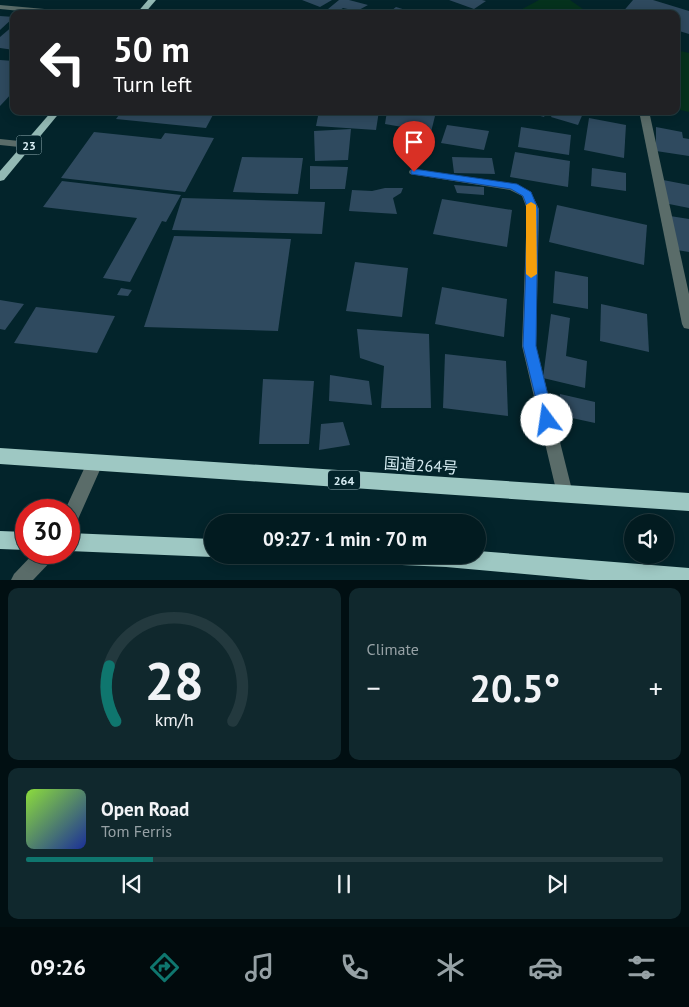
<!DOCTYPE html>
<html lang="en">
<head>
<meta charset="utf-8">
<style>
  :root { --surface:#021b20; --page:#10282d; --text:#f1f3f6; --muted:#96a1a5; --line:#23393e; --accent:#0f766e }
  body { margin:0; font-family:"PT Sans","Noto Sans JP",sans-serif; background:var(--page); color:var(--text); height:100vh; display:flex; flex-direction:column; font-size:19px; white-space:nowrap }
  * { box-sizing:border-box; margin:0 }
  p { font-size:16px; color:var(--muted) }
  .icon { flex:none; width:28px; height:28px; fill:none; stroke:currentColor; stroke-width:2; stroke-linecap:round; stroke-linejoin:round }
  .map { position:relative; height:580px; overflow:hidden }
  .sheet { display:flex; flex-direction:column; gap:8px; padding:8px; background:#010f12; flex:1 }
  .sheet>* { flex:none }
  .hud { position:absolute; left:10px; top:10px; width:670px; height:105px; border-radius:10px; box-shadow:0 2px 12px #0003,0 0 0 1px var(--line); background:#202124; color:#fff; overflow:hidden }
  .controls { position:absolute; left:624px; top:514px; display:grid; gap:10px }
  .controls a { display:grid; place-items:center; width:50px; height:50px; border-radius:50%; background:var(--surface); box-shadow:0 2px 12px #0003,0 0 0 1px var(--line); font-size:25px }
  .speed { position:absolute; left:15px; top:499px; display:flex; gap:10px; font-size:25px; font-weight:700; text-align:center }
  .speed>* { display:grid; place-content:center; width:65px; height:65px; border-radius:50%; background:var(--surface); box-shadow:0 2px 12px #0003,0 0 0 1px var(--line); line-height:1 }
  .speed .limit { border:8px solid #d22; background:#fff; color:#111 }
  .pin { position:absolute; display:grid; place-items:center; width:42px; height:42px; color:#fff; margin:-51px -21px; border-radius:50% 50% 50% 0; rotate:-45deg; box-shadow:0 0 5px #0007 }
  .pin .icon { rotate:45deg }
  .me { position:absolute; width:55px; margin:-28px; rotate:346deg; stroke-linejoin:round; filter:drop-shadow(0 0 4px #0008) }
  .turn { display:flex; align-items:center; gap:18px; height:105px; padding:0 20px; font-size:22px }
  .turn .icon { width:65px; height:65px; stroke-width:2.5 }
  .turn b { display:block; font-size:35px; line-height:42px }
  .big { font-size:38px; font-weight:800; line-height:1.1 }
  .sheet .widget { flex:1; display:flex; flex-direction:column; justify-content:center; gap:8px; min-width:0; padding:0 18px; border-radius:10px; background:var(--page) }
  .sheet .dial { align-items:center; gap:0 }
  .dial svg { height:130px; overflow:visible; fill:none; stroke:var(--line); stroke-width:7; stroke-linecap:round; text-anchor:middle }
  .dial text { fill:var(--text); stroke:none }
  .song { display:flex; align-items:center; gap:15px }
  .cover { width:60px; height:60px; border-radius:8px; background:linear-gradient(135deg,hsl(90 70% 55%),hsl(230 70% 35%)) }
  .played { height:5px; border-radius:2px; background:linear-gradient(90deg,var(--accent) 20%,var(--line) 20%) }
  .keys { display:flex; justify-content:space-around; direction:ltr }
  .heat { display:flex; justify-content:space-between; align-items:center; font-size:28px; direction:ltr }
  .sheet .tiles { flex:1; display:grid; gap:8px; grid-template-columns:1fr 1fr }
  .widget:last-child { grid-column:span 2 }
  .trip { position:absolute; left:204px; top:514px; width:282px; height:50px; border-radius:25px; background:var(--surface); box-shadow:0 2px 12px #0003,0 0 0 1px var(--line); font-weight:800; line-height:50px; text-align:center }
  .dock { display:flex; height:80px; justify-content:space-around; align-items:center; background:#010b0d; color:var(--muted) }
  .dock .icon { width:35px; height:35px }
  .dock .selected { color:var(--accent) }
  .dock b { font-size:22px; color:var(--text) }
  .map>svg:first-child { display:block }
  .green { fill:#05321d }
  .building { fill:#2f4a5f }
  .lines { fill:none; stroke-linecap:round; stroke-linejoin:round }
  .minor { fill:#5a6c69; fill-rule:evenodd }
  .tertiary { fill:#5a6c69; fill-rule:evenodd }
  .primary { fill:#93b9b4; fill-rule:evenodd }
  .trunk { fill:#9ec8c3; fill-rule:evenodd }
  .route { fill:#1a73e8; stroke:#114b97 }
  .slow { fill:#f59e0b }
  .labels { text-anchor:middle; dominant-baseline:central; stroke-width:5; stroke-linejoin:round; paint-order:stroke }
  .shield { fill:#03242b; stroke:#97b1b7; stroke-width:1 }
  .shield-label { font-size:12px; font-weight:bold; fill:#d7edf3 }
  .near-street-label { font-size:16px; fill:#d7edf3; stroke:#03242b }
</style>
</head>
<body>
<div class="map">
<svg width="689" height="580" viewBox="0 0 689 580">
  <rect width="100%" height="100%" fill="#03242b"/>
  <g class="green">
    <polygon points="539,0 570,0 590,14 513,14"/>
    <polygon points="676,50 689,53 689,112 676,109"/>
  </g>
  <g class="building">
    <polygon points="302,0 332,0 320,7"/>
    <polygon points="339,0 349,0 368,5 357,11 343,8 337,12 328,9"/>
    <polygon points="449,0 482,0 486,1 474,9"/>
    <polygon points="633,0 653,0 689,11 689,34 676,30 676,14 621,14"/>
    <polygon points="396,7 409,11 404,14 387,14"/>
    <polygon points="0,16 14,17 0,30"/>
    <polygon points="14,25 14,50 0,48 0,37"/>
    <polygon points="0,60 14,61 14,91 0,106"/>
    <polygon points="122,111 215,111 206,128 116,119"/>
    <polygon points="319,111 379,111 376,130 316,126"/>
    <polygon points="387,111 434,111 436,112 431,132 385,124"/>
    <polygon points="523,111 547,111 544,117"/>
    <polygon points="554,111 584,111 578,125 551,117"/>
    <polygon points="589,118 626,125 624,158 584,150"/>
    <polygon points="447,125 489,131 484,150 441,143"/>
    <polygon points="521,127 571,135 569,155 518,147"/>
    <polygon points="656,127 682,132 683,138 689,139 689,156 656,151"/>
    <polygon points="351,129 348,160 315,161 314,131"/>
    <polygon points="94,132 161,139 165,133 214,138 185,192 61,178"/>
    <polygon points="515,152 570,161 568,187 510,177"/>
    <polygon points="242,157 303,158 298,194 233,192"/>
    <polygon points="452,157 492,158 495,174 454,173"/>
    <polygon points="310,166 348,167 345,189 310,189"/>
    <polygon points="592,168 626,173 626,191 591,186"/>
    <polygon points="663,180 689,185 689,208 664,203"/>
    <polygon points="62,181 181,195 166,222 162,221 130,282 103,278 137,218 43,207"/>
    <polygon points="454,185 484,187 484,195 457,193"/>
    <polygon points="385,188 403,188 401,193 393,198 397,214 349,211 352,190 372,191"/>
    <polygon points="182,198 325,202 322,234 172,230"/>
    <polygon points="442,199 512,210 507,247 433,234"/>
    <polygon points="557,205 647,225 644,265 549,242"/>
    <polygon points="670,216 689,219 689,252 671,249"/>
    <polygon points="174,236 291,239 278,331 144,327"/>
    <polygon points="355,262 408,268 402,317 346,311"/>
    <polygon points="555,271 588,277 588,309 553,303"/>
    <polygon points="442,287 507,299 504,337 435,324"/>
    <polygon points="121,288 132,290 128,296 117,295"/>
    <polygon points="0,300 24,304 5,330 0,329"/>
    <polygon points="601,304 647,314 649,352 600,341"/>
    <polygon points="36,307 115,316 97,353 14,343"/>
    <polygon points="551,314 570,318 566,356 587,361 585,388 543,378"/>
    <polygon points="357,329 429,334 431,408 381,408 384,366 360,358"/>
    <polygon points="445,354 506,361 508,416 443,408"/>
    <polygon points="330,375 369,381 372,405 329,401"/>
    <polygon points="263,379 314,381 309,444 259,444"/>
    <polygon points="560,394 595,402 595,423 558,415"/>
    <polygon points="343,422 350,445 319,450 321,424"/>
  </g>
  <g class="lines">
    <g class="minor">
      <polygon points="0,5 78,12 82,14 50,14 0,9"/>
      <polygon points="639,111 649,111 689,294 689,329 684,328 682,324"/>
      <polygon points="414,169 517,185 531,192 539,209 536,346 573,494 571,500 565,502 559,500 557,494 522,346 527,209 522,196 510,190 410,174 409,172 410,170"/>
      <polygon points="95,456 101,458 103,463 75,526 69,528 69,510 65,510 89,458"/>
      <polygon points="35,552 56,552 54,558 33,580 11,580 14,574"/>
    </g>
    <polygon class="tertiary" points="0,139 29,142 34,145 29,148 0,145"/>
    <g class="primary">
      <polygon points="148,0 156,0 144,14 136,14"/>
      <polygon points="52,111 61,111 4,180 0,181 0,171"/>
    </g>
    <g class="trunk">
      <polygon points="0,448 689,493 689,511 0,464"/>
      <polygon points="0,531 26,532 26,550 0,549"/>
      <polygon points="69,533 212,539 212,555 218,555 212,557 69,551"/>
      <polygon points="478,551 689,568 689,580 590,580 446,567 380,564 373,562 371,555 478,555"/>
    </g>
  </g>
  <polygon class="route" points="414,169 517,184 531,192 538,209 536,346 554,420 552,424 547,426 542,424 541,420 523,346 528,209 523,196 511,189 411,174 411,170"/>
  <polygon class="slow" points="531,202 536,205 537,274 531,278 526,274 526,205"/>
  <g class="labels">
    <g class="shield">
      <rect x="16.5" y="135.5" width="25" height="19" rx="4"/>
      <rect x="328" y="470.5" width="32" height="19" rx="4"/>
    </g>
    <g class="shield-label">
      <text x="29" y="145">23</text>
      <text x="344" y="480">264</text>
    </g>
    <g class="near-street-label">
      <text transform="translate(421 465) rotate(4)">国道264号</text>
    </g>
  </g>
</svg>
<div class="controls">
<a><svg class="icon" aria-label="sound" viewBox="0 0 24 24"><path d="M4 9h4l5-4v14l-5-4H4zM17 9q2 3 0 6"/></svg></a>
</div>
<div class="speed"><div class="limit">30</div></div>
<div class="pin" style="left:414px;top:172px;background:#d93025"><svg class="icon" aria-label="arrive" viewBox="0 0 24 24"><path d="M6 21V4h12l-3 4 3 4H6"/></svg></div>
<svg class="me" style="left:547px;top:420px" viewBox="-20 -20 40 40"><circle r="19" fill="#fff"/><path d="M0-13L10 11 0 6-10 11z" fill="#1a73e8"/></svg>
<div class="trip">09:27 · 1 min · 70 m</div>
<div class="hud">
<div class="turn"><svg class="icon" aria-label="left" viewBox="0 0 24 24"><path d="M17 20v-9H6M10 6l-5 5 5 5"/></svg><div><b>50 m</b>Turn left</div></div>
</div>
</div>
<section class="sheet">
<div class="tiles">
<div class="widget dial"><svg viewBox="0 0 100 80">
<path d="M14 69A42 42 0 1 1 86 69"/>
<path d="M14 69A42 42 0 0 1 10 35" stroke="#0f766e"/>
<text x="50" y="56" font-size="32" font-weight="700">28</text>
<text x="50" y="72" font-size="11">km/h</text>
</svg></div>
<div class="widget"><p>Climate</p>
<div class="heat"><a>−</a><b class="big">20.5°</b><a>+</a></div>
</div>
<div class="widget">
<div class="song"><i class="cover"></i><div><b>Open Road</b><p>Tom Ferris</p></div></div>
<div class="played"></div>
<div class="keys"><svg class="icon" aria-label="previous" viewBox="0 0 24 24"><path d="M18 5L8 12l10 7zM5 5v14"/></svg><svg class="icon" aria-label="pause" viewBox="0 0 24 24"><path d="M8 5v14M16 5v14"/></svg><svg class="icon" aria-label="next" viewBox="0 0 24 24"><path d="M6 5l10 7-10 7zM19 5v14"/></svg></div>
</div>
</div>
</section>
<nav class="dock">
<b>09:26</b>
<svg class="icon selected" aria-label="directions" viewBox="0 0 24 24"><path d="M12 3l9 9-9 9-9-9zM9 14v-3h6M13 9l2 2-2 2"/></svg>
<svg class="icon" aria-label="music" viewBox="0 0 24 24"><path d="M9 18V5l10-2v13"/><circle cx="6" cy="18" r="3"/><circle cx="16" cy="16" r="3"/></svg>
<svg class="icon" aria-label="phone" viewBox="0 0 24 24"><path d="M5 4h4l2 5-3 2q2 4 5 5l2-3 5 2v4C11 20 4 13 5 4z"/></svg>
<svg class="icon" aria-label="climate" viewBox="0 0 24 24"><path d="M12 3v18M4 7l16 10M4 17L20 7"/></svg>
<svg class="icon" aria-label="car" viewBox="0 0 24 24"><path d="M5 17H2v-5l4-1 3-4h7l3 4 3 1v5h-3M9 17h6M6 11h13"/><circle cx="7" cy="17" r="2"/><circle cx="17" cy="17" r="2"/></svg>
<svg class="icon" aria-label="filters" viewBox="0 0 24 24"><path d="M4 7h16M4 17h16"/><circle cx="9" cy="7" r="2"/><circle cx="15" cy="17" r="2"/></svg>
</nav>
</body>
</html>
